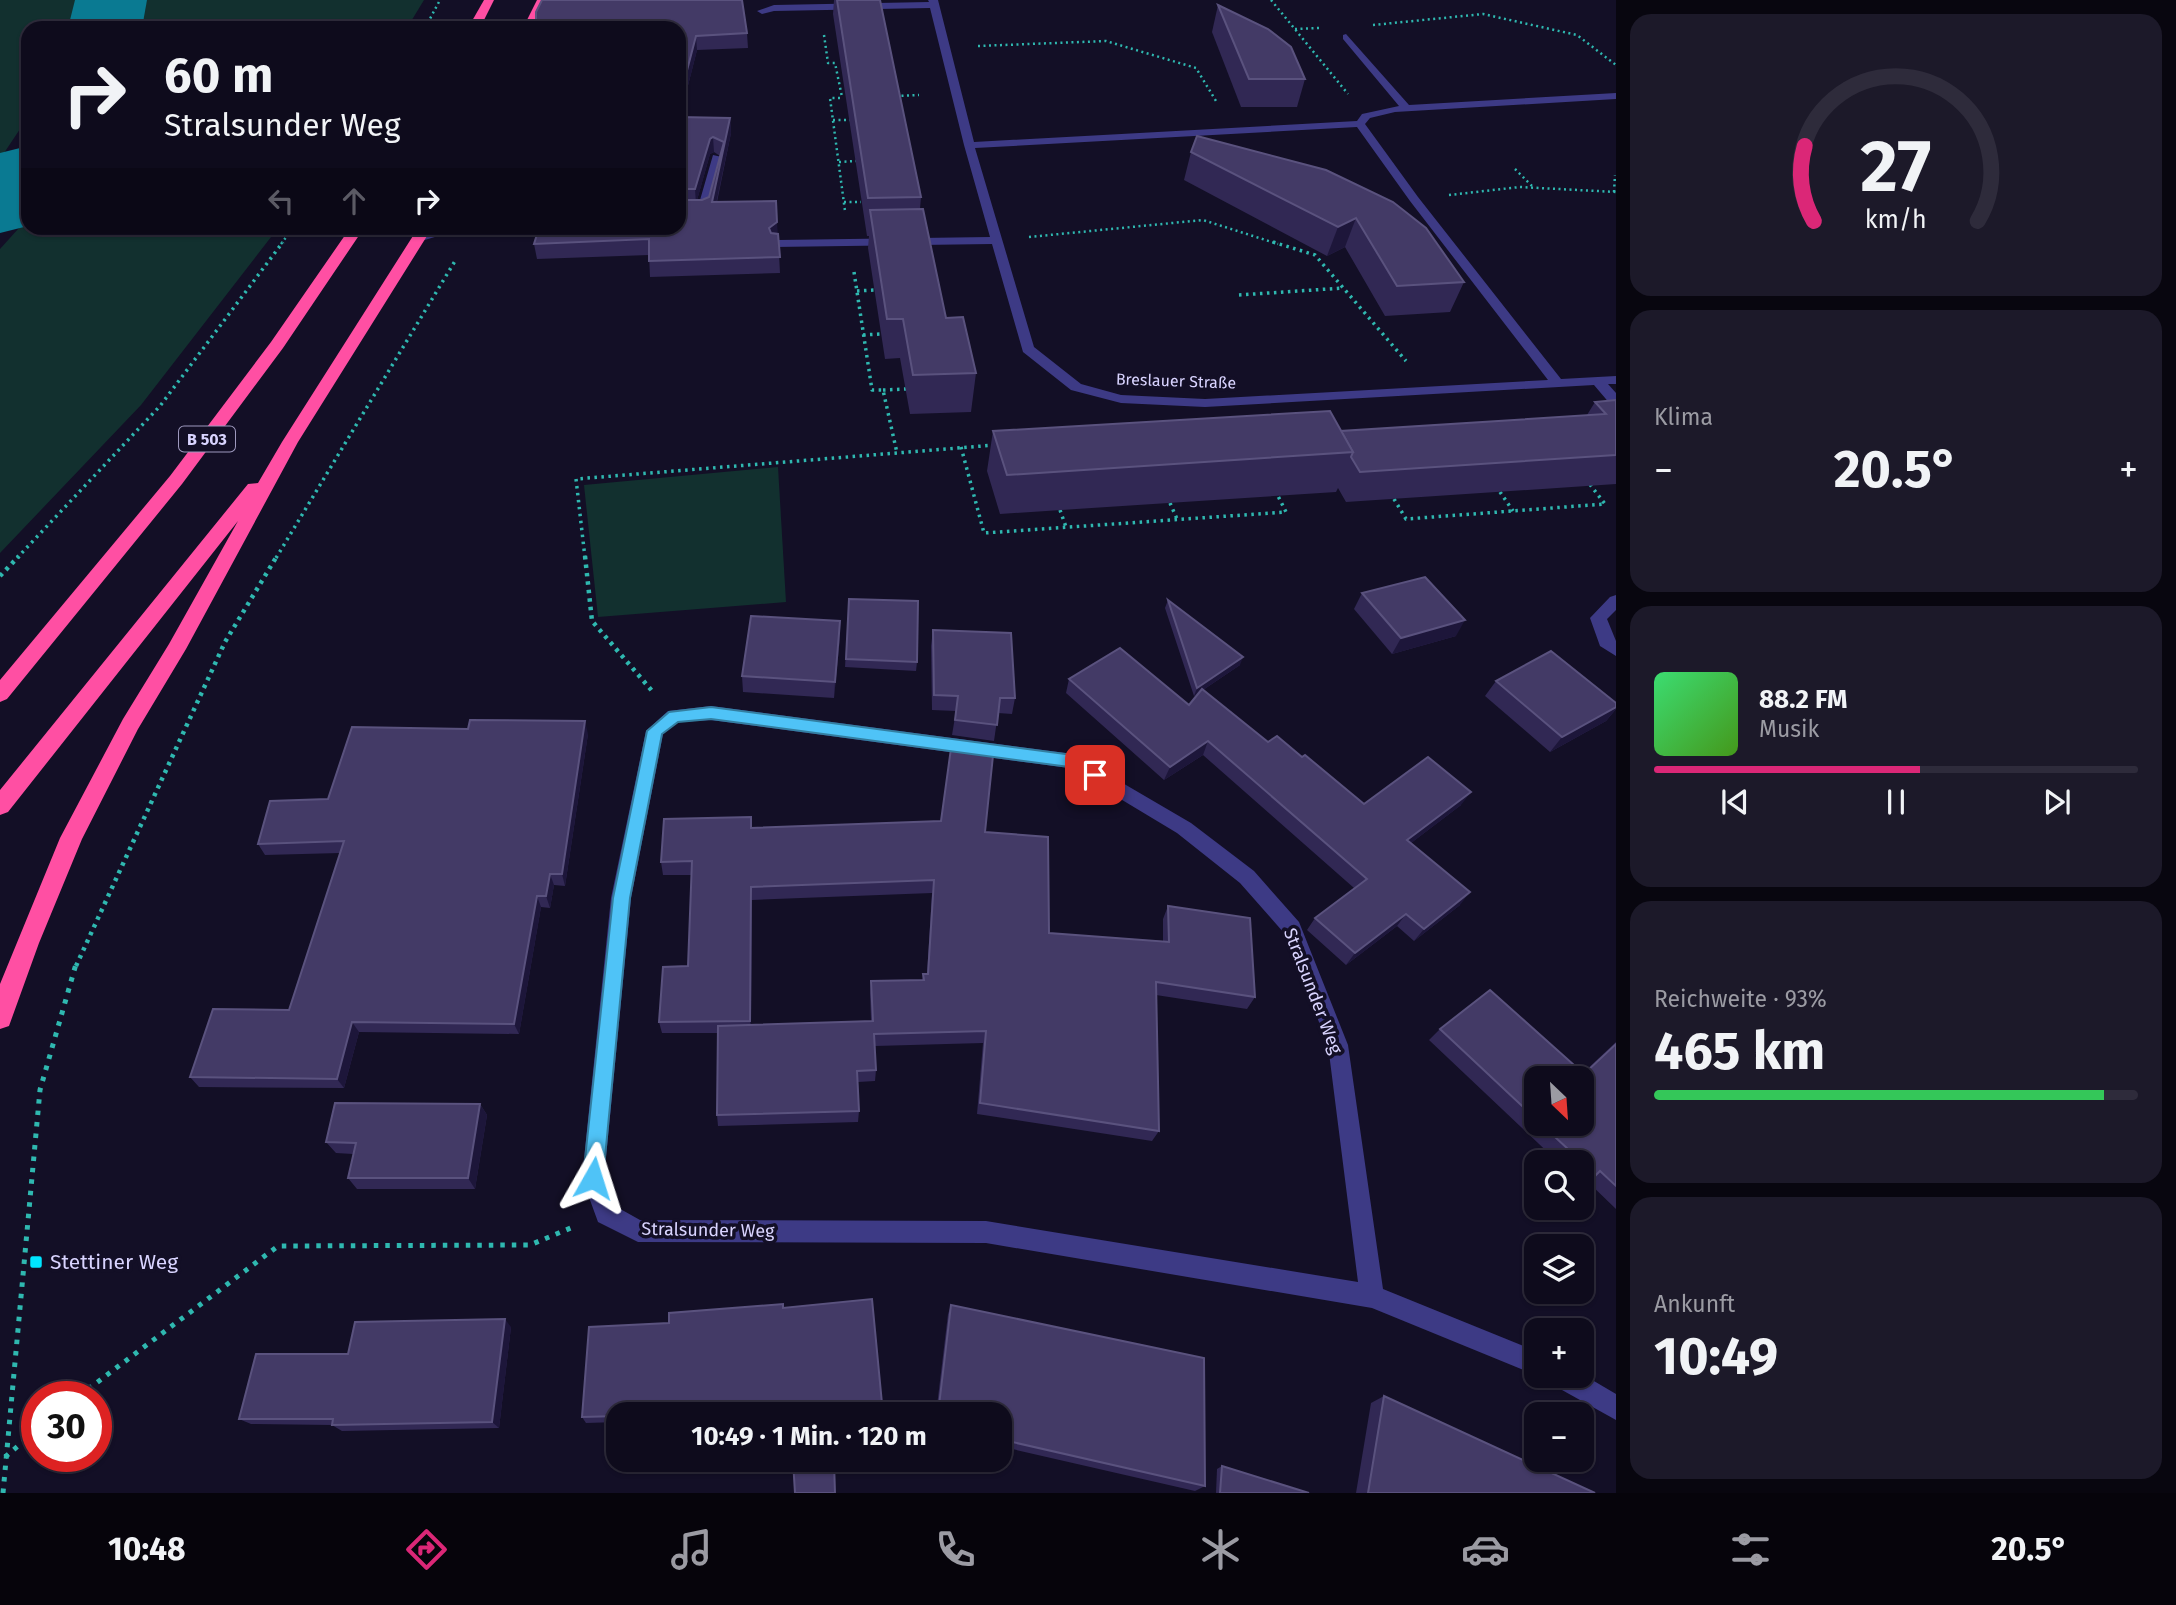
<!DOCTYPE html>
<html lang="de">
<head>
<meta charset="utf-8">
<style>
  :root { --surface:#0e0b1c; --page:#1c1929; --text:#f1f3f6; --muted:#9b9ba3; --line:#2e2b3b; --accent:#db2777 }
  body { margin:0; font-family:"Fira Sans",sans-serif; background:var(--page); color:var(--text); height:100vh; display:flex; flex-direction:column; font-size:26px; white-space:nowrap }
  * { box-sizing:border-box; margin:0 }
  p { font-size:23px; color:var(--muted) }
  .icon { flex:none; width:38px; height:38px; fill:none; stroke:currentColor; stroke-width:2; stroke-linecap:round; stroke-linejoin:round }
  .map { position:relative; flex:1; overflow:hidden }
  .details { display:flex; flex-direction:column; gap:14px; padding:14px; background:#08060f; width:560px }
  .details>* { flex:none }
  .banner { position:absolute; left:21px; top:21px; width:665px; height:214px; border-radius:21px; box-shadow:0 2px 5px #0004,0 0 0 2px var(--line); background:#0e0b1c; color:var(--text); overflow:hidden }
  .needle { width:46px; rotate:155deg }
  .buttons { position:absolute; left:1524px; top:1066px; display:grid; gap:14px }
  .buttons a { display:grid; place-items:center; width:70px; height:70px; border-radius:14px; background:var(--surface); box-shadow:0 2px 5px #0004,0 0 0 2px var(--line); font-size:35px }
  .speed { position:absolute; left:21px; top:1381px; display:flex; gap:14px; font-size:35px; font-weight:700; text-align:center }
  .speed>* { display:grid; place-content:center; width:91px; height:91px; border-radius:50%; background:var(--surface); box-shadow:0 2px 5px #0004,0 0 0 2px var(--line); line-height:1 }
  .speed .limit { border:10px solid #d22; background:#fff; color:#111 }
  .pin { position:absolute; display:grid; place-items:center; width:60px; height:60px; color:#fff; margin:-30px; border-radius:14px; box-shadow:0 4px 10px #0006 }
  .me { position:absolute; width:77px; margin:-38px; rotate:6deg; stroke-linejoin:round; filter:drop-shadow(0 0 5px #0008) }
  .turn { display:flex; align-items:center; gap:24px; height:147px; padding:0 28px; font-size:32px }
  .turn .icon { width:91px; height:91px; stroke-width:2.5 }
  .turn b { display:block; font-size:49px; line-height:60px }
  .lanes { display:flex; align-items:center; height:66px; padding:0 28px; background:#0003; justify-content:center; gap:35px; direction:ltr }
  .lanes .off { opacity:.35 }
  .big { font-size:52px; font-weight:700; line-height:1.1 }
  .details .card { flex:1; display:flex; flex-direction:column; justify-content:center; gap:10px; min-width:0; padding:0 24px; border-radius:21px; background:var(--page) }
  .details .dial { align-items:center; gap:0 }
  .dial svg { height:182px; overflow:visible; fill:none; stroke:var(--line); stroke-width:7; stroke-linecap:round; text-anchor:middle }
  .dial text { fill:var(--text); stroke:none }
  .song { display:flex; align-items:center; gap:21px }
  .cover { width:84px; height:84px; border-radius:10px; background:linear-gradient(135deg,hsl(140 70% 55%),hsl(100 70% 35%)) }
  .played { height:7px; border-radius:4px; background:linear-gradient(90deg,var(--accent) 55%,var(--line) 55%) }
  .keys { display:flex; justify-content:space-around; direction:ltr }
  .heat { display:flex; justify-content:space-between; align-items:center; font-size:38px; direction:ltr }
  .charge { height:10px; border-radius:5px; background:linear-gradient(90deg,#34c759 93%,var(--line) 0) }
  .trip { position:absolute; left:606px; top:1402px; width:406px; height:70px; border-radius:21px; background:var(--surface); box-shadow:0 2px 5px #0004,0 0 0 2px var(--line); font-weight:700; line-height:70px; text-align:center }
  .menu { display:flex; height:112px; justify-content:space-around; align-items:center; background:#06040b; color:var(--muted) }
  .menu .icon { width:49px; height:49px }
  .menu .on { color:var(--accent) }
  .menu b { font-size:32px; color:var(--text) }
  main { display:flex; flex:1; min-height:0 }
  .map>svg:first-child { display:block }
  .green { fill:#12302f }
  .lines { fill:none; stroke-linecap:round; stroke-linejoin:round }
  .taxiway { fill:#0a7a92; fill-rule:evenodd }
  .path-far3 { stroke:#2fb8b0; stroke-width:2.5; stroke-dasharray:2 3.5; stroke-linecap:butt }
  .path-far2 { stroke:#2fb8b0; stroke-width:3.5; stroke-dasharray:2.5 4.5; stroke-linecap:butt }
  .path-far1 { stroke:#2fb8b0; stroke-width:4.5; stroke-dasharray:3.5 5; stroke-linecap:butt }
  .path { stroke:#2fb8b0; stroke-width:5; stroke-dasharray:4.5 7; stroke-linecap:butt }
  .minor { fill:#3d3a85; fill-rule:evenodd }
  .highway { fill:#ff4fa3; fill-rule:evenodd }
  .wall { fill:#312854; fill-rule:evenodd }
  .shaded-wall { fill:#1d163a }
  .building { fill:#433a66; stroke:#5a527e; stroke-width:2 }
  .route { fill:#4fc3f7; stroke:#337fa1; stroke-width:2 }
  .poi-dot { fill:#00e5ff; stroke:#130f26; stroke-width:2.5 }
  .labels { text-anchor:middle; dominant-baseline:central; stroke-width:7; stroke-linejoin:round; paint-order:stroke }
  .far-street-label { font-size:16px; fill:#d9d4ff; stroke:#130f26 }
  .shield { fill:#130f26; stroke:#9e99be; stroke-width:2 }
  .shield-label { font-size:16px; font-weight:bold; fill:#d9d4ff }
  .street-label { font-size:18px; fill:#d9d4ff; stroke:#130f26 }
  .near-poi-label { font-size:21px; fill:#d9d4ff; stroke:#130f26; text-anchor:start }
</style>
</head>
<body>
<main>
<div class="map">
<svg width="1616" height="1493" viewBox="0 0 1616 1493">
  <rect width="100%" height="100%" fill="#130f26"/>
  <g class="green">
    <polygon points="0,0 77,0 76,18 72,28 28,28 28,117 0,159"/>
    <polygon points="142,0 424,0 407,28 138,28"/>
    <polygon points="28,218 28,228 278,228 141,405 0,553 0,249"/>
    <polygon points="778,467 786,602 598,617 584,485"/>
  </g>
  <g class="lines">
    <g class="taxiway">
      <polygon points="75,0 147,0 142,28 68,28"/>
      <polygon points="28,146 28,226 0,233 0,153"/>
    </g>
    <g class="path-far3">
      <polyline points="1271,0 1348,94"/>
      <polyline points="1373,25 1483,14 1577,35 1616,65"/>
      <polyline points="425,28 440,0"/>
      <polyline points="1295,29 1319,28"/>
      <polyline points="824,35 828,63 835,63 842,97"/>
      <polyline points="978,46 1106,41 1196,68 1216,101"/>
      <polyline points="896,96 919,95"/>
      <polyline points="840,98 830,98 845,211"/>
      <polyline points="833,120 850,120"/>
      <polyline points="839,162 856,161"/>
      <polyline points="1515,169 1534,188"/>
      <polyline points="1614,192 1615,175"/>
      <polyline points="1449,195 1520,187 1616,192"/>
      <polyline points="844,202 861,202"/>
      <polyline points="1029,237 1203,220 1278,244"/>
      <polyline points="281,244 293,228"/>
    </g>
    <g class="path-far2">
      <polyline points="1273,242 1315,255 1406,361"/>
      <polyline points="854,272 872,390 883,390 897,453"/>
      <polyline points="857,291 875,290"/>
      <polyline points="1239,295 1343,288"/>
      <polyline points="863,335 881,334"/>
      <polyline points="883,390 906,389"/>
      <polyline points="961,447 984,533 1286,512 1278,496"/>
      <polyline points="1500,492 1513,511"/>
      <polyline points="1394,499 1406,519 1605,504 1588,482"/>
      <polyline points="1170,503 1177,519"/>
      <polyline points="1060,510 1066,527"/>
      <polyline points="17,558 160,406 283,242"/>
      <polyline points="276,558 455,261"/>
      <polyline points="585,558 576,479 995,445"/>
    </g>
    <g class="path-far1">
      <polyline points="585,556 592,621 653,692"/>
      <polyline points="0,576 19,556"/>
      <polyline points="76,966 225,642 277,556"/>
    </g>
    <g class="path">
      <polyline points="79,1396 278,1246 530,1245 573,1227"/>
      <polyline points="5,1457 37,1430"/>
      <polyline points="3,1493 40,1090 76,964"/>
    </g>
    <g class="minor">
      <path d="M928 0H938L974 142 1357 121 1362 114 1399 106 1343 39V35L1346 34 1409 105 1616 93V99L1395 112 1370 118 1365 124 1418 197 1561 379 1616 376V384H1608L1616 393V406L1611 405 1594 385 1205 407 1121 403 1071 390 1023 352 992 244 774 247 772 244 778 240 990 237 964 145 930 8 774 11 762 14 757 11 774 5 929 2ZM1357 127 1410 201 1548 380 1205 399 1121 395 1081 384 1034 347 975 148Z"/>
      <polygon points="713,155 722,157 709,210 703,213 679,213 679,207 698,207"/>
      <polygon points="447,228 465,228 418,242 412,238"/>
      <polygon points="1616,595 1616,610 1607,619 1616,641 1616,656 1600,646 1590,618 1610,597"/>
      <path d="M711 706 1073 754 1191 823 1254 871 1299 922 1348 1045 1383 1289 1536 1351V1375L1372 1308 986 1243 638 1242 598 1222 582 1178 611 898 646 731 668 711ZM711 720 1069 768 1177 833 1240 883 1284 933 1328 1045 1358 1282 986 1221 640 1220 615 1206 604 1178 631 898 663 734 678 722Z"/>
      <polygon points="1582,1374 1616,1394 1616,1420 1553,1385 1550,1376"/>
    </g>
    <g class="highway">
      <polygon points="484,0 494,0 480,28 468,28"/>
      <polygon points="537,0 547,0 535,28 523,28"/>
      <polygon points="350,228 364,228 283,348 182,484 7,699 0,702 0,680 170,476 271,342"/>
      <polygon points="418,228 432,228 298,442 186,649 138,729 82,839 39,943 9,1026 0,1029 0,984 60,838 123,719 169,644 238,521 8,812 0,815 0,790 248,484 258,483 282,442"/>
    </g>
  </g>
  <g class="wall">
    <polygon points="834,0 880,0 921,197 920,209 946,318 976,373 971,412 910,414 900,358 885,359 868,248 869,236 867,236 833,14"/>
    <polygon points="1218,5 1305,79 1297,107 1241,107 1212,32"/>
    <path d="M536 12 747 33 748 48 697 50 680 117 730 118 731 133 717 202 778 234 780 273 650 277 649 255 537 259 534 244 679 228V28H537ZM714 152 720 156 709 197 702 200H697L710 154Z"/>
    <polygon points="1191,152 1326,170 1464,282 1450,312 1385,316 1345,247 1327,256 1184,180"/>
    <polygon points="1616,400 1616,484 1346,502 1338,488 1336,492 1000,514 987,471 993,431 1341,431 1587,415 1595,402"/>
    <polygon points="1362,593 1456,636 1392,654 1354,609"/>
    <polygon points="849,599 917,662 916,671 845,667"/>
    <polygon points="1168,600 1240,665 1203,690 1268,742 1302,757 1364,804 1461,805 1411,843 1460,905 1414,941 1397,926 1346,965 1307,930 1315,918 1354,888 1203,755 1164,780 1066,693 1069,679 1189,705 1202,690 1194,696 1165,608"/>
    <polygon points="933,630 1015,698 1012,714 998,713 994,741 952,735 956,711 932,710 931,646"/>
    <polygon points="840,637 834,698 743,692 742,676"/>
    <polygon points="1496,681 1616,703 1616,709 1606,721 1550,752 1485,696"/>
    <polygon points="468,729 588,734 565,886 554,885 550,908 541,907 519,1034 359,1032 344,1088 199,1087 190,1077 289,1010 340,853 265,855 258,844 328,799"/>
    <path d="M751 817 752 828 985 832 1049 933 1163 941V919L1168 906 1255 997 1247 1009 1156 995 1159 1131 1152 1141 977 1114 983 1043 875 1046 876 1070 875 1081 858 1082 859 1111 858 1122 718 1126 717 1115 718 1033H662L659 1022 688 966 692 875H663L661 862ZM932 893 927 974H923L922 980 871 981 870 993 871 1021 751 1025 752 900Z"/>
    <path d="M1440 1029 1583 1073 1616 1042V1209L1587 1181 1582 1184V1162H1558L1429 1040ZM1536 1078 1582 1124H1536Z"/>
    <polygon points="480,1104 487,1115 475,1189 357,1189 348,1178 353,1154 336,1153 326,1142"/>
    <polygon points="951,1305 1205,1486 1195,1491 999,1446 999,1414 936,1414 948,1314"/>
    <polygon points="783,1308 618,1414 618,1422 586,1423 582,1417 669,1323"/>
    <polygon points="511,1327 499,1428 342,1431 332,1425 251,1424 239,1419 348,1354"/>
    <polygon points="1384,1396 1595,1493 1356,1493 1371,1403"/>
    <polygon points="793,1460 886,1460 885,1463 834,1467"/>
    <polygon points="1222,1466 1309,1493 1216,1493 1217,1469"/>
  </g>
  <g class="shaded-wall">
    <polygon points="696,36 697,50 679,121 679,101"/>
    <polygon points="730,118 731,133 713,218 712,202"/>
    <polygon points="713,137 714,152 710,154 696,204 695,189 710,139"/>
    <polygon points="1356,218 1345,247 1327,256 1338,227"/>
    <polygon points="777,222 778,237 769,243 769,228"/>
    <polygon points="1465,620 1456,636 1392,654 1401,638"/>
    <polygon points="840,621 840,637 834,698 835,682"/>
    <polygon points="1243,657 1240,665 1194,696 1197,688"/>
    <polygon points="1616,707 1616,709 1606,721 1550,752 1562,737"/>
    <polygon points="585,721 588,734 565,886 562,874"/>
    <polygon points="1208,741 1203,755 1164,780 1170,767"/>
    <polygon points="1471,792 1461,805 1398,853 1407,840"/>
    <polygon points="550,874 554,885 550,908 546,896"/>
    <polygon points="751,887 752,900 751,1032 750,1021"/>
    <polygon points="1470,892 1460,905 1414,941 1424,929"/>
    <polygon points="537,896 541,907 519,1034 514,1024"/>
    <polygon points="1406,914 1397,926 1346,965 1355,953"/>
    <polygon points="352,1022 359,1032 344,1088 337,1079"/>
    <polygon points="480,1104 487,1115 475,1189 468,1178"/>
    <polygon points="505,1319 511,1327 499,1428 492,1422"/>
  </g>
  <g class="building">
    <polygon points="542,0 742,0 747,33 696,36 679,101 679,28 617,28 536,26 536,12"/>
    <polygon points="837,0 880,0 921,197 868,198"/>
    <polygon points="1218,5 1268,29 1291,47 1305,79 1249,79"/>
    <polygon points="679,117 730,118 712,202 776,201 777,222 769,228 771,233 778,234 780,257 649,261 649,239 534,244 539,228 679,228 679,200 702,200 709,197 724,142 713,137 710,139 695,189 679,189"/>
    <polygon points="1197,136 1326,170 1393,202 1426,228 1464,282 1397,286 1356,218 1338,227 1191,152"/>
    <polygon points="923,209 946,318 963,317 976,373 913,375 903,319 887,319 870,210"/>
    <polygon points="1616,400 1616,455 1360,472 1351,457 1353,452 1341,431 1606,414 1595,402"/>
    <polygon points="1330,411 1353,452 1007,475 993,431"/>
    <polygon points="1425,577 1465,620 1401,638 1362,593"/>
    <polygon points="849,599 918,601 917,662 846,659"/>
    <polygon points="1168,600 1243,657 1197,688"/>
    <polygon points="751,616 840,621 835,682 742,676"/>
    <polygon points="933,630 1011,633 1015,698 1000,698 997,725 955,720 958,696 934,695"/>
    <polygon points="1120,648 1189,705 1202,689 1268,742 1277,736 1302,757 1305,755 1364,804 1428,757 1471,792 1407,840 1470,892 1424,929 1406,914 1355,953 1315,918 1367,879 1208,741 1170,767 1069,679"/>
    <polygon points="1551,651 1616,703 1616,707 1562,737 1496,681"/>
    <polygon points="470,720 585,721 562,874 550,874 546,896 537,896 514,1024 352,1022 337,1079 190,1077 213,1009 289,1010 344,841 258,844 270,801 328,799 352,727 468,729"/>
    <polygon points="952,741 994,746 985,832 1048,837 1049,933 1169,942 1168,906 1250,918 1255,997 1156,982 1159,1131 980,1103 986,1031 874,1034 876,1070 857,1071 859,1111 717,1115 718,1026 873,1021 871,981 924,980 923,974 928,974 934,880 751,887 750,1021 659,1022 663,967 688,966 692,861 661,862 664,819 751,817 751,828 941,821"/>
    <polygon points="1490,990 1584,1074 1616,1044 1616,1186 1600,1171 1596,1175 1541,1124 1582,1124 1582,1078 1536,1078 1536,1119 1440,1029"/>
    <polygon points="335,1103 480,1104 468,1178 348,1178 356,1143 326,1142"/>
    <polygon points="872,1299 883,1414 618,1414 618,1416 582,1417 589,1327 669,1323 669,1313 783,1304 783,1308"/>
    <polygon points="951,1305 1204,1358 1205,1486 999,1439 999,1414 938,1414"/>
    <polygon points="505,1319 492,1422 332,1425 333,1419 239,1419 256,1354 348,1354 355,1322"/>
    <polygon points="1384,1396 1595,1493 1368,1493"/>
    <polygon points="793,1460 861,1460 834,1462 835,1493 795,1493"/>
    <polygon points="1222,1466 1309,1493 1220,1493"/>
  </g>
  <polygon class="route" points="711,707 1073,755 1101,770 1103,775 1101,779 1095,781 1069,767 711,719 678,722 662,734 630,898 603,1178 600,1186 593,1189 586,1186 583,1178 613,898 647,731 669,712"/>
  <rect class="poi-dot" x="29" y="1255" width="14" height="14" rx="3.5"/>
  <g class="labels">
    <g class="far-street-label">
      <text transform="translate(1176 381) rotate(2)">Breslauer Straße</text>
    </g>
    <rect class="shield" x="179" y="426.5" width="56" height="25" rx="5"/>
    <g class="shield-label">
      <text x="207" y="439">B 503</text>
    </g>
    <g class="street-label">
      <text transform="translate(1313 991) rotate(69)">Stralsunder Weg</text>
      <text transform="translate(708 1230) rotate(1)">Stralsunder Weg</text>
    </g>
    <g class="near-poi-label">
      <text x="50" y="1262">Stettiner Weg</text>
    </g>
  </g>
</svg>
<div class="buttons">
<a><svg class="needle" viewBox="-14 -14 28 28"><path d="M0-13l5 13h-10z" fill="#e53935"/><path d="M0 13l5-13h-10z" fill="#9b9ba3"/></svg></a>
<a><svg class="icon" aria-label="search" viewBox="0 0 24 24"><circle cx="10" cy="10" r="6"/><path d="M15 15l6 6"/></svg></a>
<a><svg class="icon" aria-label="layers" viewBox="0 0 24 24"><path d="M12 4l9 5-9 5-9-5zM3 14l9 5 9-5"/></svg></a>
<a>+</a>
<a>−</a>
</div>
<div class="speed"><div class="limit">30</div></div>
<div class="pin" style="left:1095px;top:775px;background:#d93025"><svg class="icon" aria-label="arrive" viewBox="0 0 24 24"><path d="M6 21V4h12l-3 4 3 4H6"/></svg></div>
<svg class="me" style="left:593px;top:1178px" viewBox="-20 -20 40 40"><path d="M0-17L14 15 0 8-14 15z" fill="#4fc3f7" stroke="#fff" stroke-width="4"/></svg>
<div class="trip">10:49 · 1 Min. · 120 m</div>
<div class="banner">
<div class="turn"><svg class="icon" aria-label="right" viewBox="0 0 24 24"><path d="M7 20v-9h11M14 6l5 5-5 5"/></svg><div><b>60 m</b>Stralsunder Weg</div></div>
<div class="lanes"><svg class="icon off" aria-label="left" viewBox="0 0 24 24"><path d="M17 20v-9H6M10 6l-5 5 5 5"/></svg><svg class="icon off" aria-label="ahead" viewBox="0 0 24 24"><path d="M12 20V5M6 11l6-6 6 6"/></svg><svg class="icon" aria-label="right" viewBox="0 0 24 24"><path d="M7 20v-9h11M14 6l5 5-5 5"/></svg></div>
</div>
</div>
<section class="details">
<div class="card dial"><svg viewBox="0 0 100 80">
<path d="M14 69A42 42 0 1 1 86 69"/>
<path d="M14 69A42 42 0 0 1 10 36" stroke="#db2777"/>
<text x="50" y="56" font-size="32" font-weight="700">27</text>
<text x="50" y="72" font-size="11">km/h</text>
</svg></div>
<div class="card"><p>Klima</p>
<div class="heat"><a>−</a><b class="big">20.5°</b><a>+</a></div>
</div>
<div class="card">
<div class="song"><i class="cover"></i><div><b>88.2 FM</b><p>Musik</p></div></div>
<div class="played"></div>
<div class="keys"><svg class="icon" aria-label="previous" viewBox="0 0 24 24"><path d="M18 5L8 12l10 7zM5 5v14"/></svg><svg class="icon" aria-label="pause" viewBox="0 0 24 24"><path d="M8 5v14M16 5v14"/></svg><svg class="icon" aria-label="next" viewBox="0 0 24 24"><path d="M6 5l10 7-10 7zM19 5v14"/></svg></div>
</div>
<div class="card"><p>Reichweite · 93%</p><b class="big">465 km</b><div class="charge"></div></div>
<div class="card"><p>Ankunft</p><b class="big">10:49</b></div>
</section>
</main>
<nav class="menu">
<b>10:48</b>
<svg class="icon on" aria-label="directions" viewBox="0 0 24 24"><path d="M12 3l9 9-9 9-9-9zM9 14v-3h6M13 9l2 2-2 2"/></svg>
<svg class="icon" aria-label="music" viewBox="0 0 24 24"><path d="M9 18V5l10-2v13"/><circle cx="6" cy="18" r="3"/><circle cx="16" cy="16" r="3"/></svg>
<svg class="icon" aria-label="phone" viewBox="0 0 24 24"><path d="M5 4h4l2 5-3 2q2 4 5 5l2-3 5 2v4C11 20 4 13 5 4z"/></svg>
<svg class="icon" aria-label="climate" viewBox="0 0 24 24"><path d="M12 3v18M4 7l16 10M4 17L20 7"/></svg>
<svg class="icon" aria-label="car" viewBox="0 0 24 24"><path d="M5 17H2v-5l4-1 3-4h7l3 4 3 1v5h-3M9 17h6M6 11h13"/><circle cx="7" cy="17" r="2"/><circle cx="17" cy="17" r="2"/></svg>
<svg class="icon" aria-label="filters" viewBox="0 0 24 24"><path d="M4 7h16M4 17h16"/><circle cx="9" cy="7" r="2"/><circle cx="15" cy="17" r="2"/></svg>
<b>20.5°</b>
</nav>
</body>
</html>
